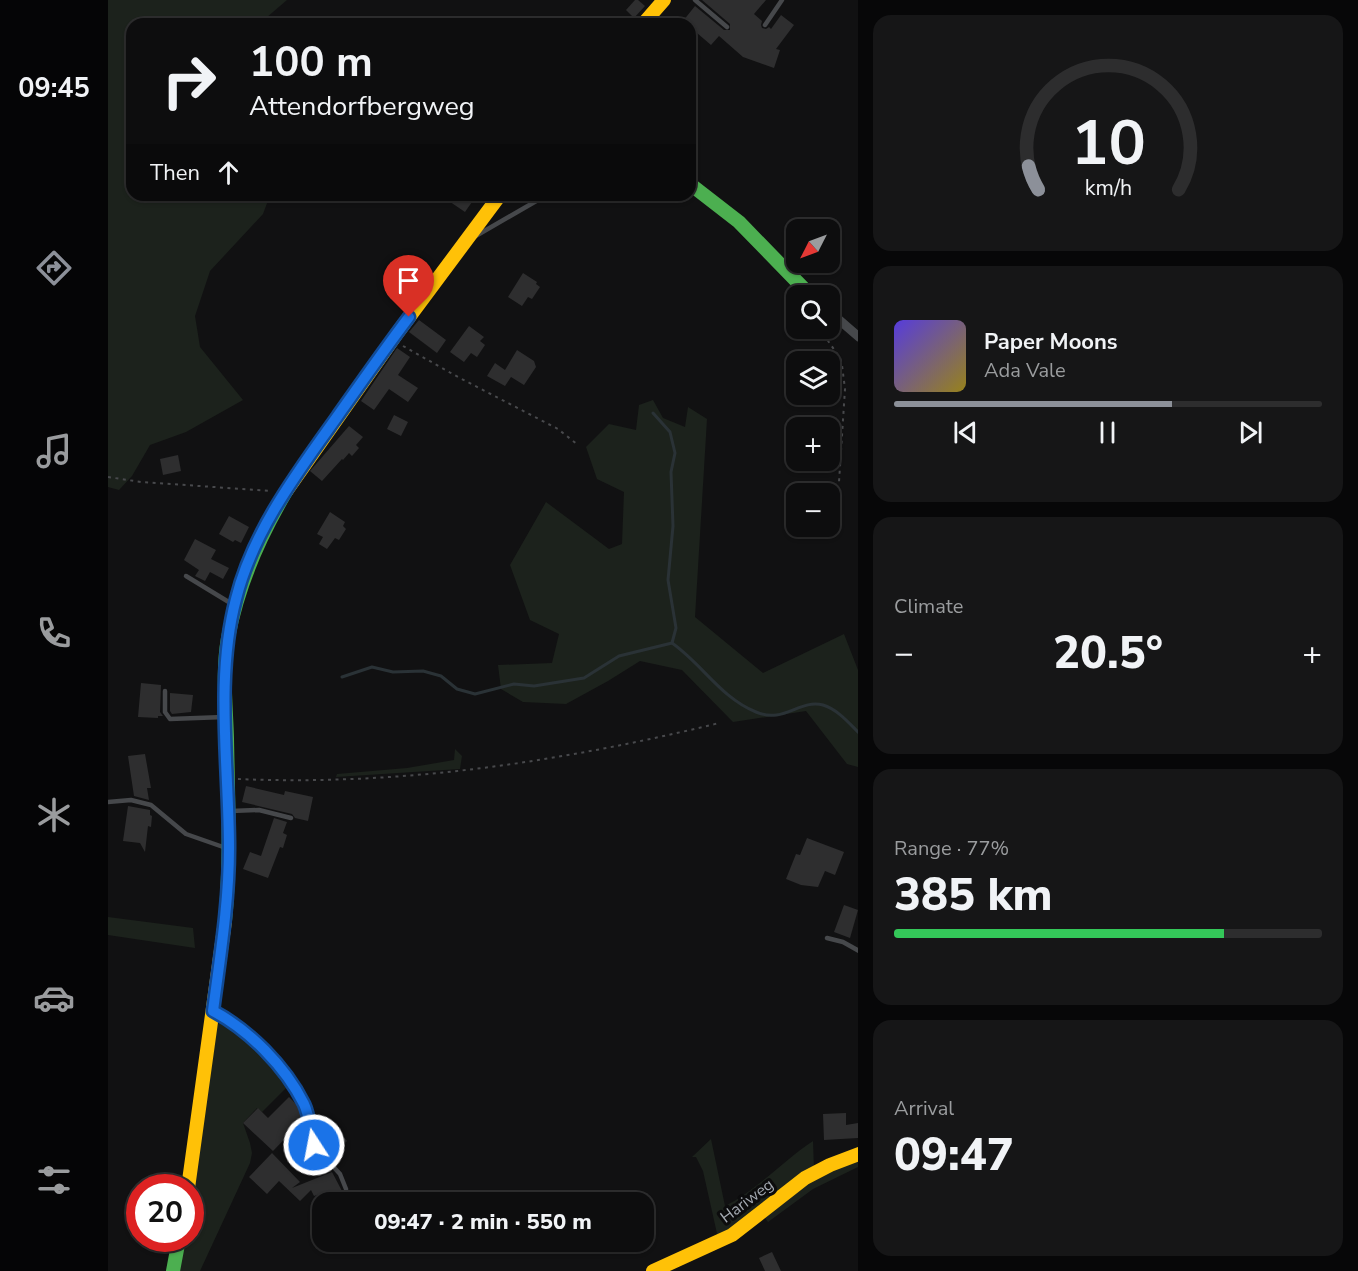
<!DOCTYPE html>
<html lang="en">
<head>
<meta charset="utf-8">
<style>
  :root { --surface:#0d0d0e; --page:#161617; --text:#f1f3f6; --muted:#9a9c9e; --line:#2d2d2e; --accent:#8c9099 }
  body { margin:0; font-family:"Nunito Sans",sans-serif; background:var(--page); color:var(--text); height:100vh; display:flex; flex-direction:column; font-size:22px; white-space:nowrap }
  * { box-sizing:border-box; margin:0 }
  p { font-size:20px; color:var(--muted) }
  .icon { flex:none; width:33px; height:33px; fill:none; stroke:currentColor; stroke-width:2; stroke-linecap:round; stroke-linejoin:round }
  .map { position:relative; flex:1; overflow:hidden }
  .drawer { display:flex; flex-direction:column; gap:15px; padding:15px; background:#070708; width:500px }
  .drawer>* { flex:none }
  .top-card { position:absolute; left:18px; top:18px; width:570px; height:183px; border-radius:18px; box-shadow:0 2px 4px #0004,0 0 0 2px var(--line); background:#0d0d0e; color:var(--text); overflow:hidden }
  .needle { width:39px; rotate:228deg }
  .fabs { position:absolute; left:678px; top:219px; display:grid; gap:12px }
  .fabs a { display:grid; place-items:center; width:54px; height:54px; border-radius:12px; background:var(--surface); box-shadow:0 2px 4px #0004,0 0 0 2px var(--line); font-size:30px }
  .speed { position:absolute; left:18px; top:1174px; display:flex; gap:12px; font-size:30px; font-weight:700; text-align:center }
  .speed>* { display:grid; place-content:center; width:78px; height:78px; border-radius:50%; background:var(--surface); box-shadow:0 2px 4px #0004,0 0 0 2px var(--line); line-height:1 }
  .speed .limit { border:9px solid #d22; background:#fff; color:#111 }
  .pin { position:absolute; display:grid; place-items:center; width:51px; height:51px; color:#fff; margin:-62px -26px; border-radius:50% 50% 50% 0; rotate:-45deg; box-shadow:0 0 6px #0007 }
  .pin .icon { rotate:45deg }
  .me { position:absolute; width:66px; margin:-33px; rotate:349deg; stroke-linejoin:round; filter:drop-shadow(0 0 4px #0008) }
  .turn { display:flex; align-items:center; gap:21px; height:126px; padding:0 24px; font-size:27px }
  .turn .icon { width:78px; height:78px; stroke-width:2.5 }
  .turn b { display:block; font-size:42px; line-height:51px }
  .then { display:flex; align-items:center; height:57px; padding:0 24px; background:#0003; gap:12px; font-size:22px }
  .big { font-size:45px; font-weight:800; line-height:1.1 }
  .drawer .widget { flex:1; display:flex; flex-direction:column; justify-content:center; gap:9px; min-width:0; padding:0 21px; border-radius:18px; background:var(--page) }
  .drawer .dial { align-items:center; gap:0 }
  .dial svg { height:156px; overflow:visible; fill:none; stroke:var(--line); stroke-width:7; stroke-linecap:round; text-anchor:middle }
  .dial text { fill:var(--text); stroke:none }
  .song { display:flex; align-items:center; gap:18px }
  .cover { width:72px; height:72px; border-radius:9px; background:linear-gradient(135deg,hsl(250 70% 55%),hsl(50 70% 35%)) }
  .played { height:6px; border-radius:3px; background:linear-gradient(90deg,var(--accent) 65%,var(--line) 65%) }
  .keys { display:flex; justify-content:space-around; direction:ltr }
  .heat { display:flex; justify-content:space-between; align-items:center; font-size:33px; direction:ltr }
  .charge { height:9px; border-radius:4px; background:linear-gradient(90deg,#34c759 77%,var(--line) 0) }
  .trip { position:absolute; left:204px; top:1192px; width:342px; height:60px; border-radius:18px; background:var(--surface); box-shadow:0 2px 4px #0004,0 0 0 2px var(--line); font-weight:800; line-height:60px; text-align:center }
  main { display:flex; flex:1; min-height:0 }
  .tab-bar { display:flex; flex-direction:column; width:108px; justify-content:space-around; align-items:center; background:#050506; color:var(--muted) }
  .tab-bar .icon { width:42px; height:42px }
  .tab-bar .active { color:var(--accent) }
  .tab-bar b { font-size:27px; color:var(--text) }
  .map>svg:first-child { display:block }
  .green { fill:#1c221c }
  .lines { fill:none; stroke-linecap:round; stroke-linejoin:round }
  .stream { stroke:#2a3236; stroke-width:3 }
  .building { fill:#2e2e2f }
  .path { stroke:#48494c; stroke-width:2; stroke-dasharray:3 4.5; stroke-linecap:butt }
  .lane { stroke:#46484b; stroke-width:4.5 }
  .street { stroke:#46484b; stroke-width:9 }
  .fast { stroke:#4caf50; stroke-width:14 }
  .slow { stroke:#ffc107; stroke-width:14 }
  .route-casing { stroke:#114b97; stroke-width:15 }
  .route { stroke:#1a73e8; stroke-width:10 }
  .labels { text-anchor:middle; dominant-baseline:central; stroke-width:6; stroke-linejoin:round; paint-order:stroke }
  .street-label { font-size:16px; fill:#a4aab2; stroke:#0c0c0d }
</style>
</head>
<body>
<main>
<nav class="tab-bar">
<b>09:45</b>
<svg class="icon active" aria-label="directions" viewBox="0 0 24 24"><path d="M12 3l9 9-9 9-9-9zM9 14v-3h6M13 9l2 2-2 2"/></svg>
<svg class="icon" aria-label="music" viewBox="0 0 24 24"><path d="M9 18V5l10-2v13"/><circle cx="6" cy="18" r="3"/><circle cx="16" cy="16" r="3"/></svg>
<svg class="icon" aria-label="phone" viewBox="0 0 24 24"><path d="M5 4h4l2 5-3 2q2 4 5 5l2-3 5 2v4C11 20 4 13 5 4z"/></svg>
<svg class="icon" aria-label="climate" viewBox="0 0 24 24"><path d="M12 3v18M4 7l16 10M4 17L20 7"/></svg>
<svg class="icon" aria-label="car" viewBox="0 0 24 24"><path d="M5 17H2v-5l4-1 3-4h7l3 4 3 1v5h-3M9 17h6M6 11h13"/><circle cx="7" cy="17" r="2"/><circle cx="17" cy="17" r="2"/></svg>
<svg class="icon" aria-label="filters" viewBox="0 0 24 24"><path d="M4 7h16M4 17h16"/><circle cx="9" cy="7" r="2"/><circle cx="15" cy="17" r="2"/></svg>
</nav>
<div class="map">
<svg width="751" height="1271" viewBox="0 0 751 1271">
  <rect width="100%" height="100%" fill="#111112"/>
  <g class="green">
    <polygon points="0,0 179,0 151,24 24,24 24,195 162,195 155,214 102,271 87,316 92,347 135,400 78,432 42,445 24,476 11,490 0,487"/>
    <polygon points="545,400 555,418 577,427 580,407 599,419 587,617 655,673 736,634 750,670 750,767 739,764 698,711 625,722 574,670 532,661 500,681 458,704 415,702 393,689 390,665 444,663 451,634 422,620 402,565 438,502 501,549 514,544 516,492 489,479 478,447 501,424 528,430 531,405"/>
    <polygon points="347,749 354,756 352,769 228,777 229,774 299,768 346,760"/>
    <polygon points="0,917 85,928 87,948 0,935"/>
    <path d="M117 1021C143 1037 164 1060 182 1084L154 1112 149 1108 135 1123 142 1143 144 1153 142 1163 92 1271H71L77 1239H82L83 1208 109 1027 111 1023Z"/>
    <path d="M603 1139 617 1206C649 1190 675 1161 705 1141L706 1170 610 1238 595 1171 588 1157H584Z"/>
    <polygon points="750,1157 750,1167 705,1189 660,1222 655,1215 687,1189"/>
  </g>
  <g class="lines">
    <g class="stream">
      <polyline points="545,413 562,432 567,453 563,472 565,526 560,580 568,628 564,643"/>
      <path d="M234 677 264 667 285 672 315 671 333 676 349 689 367 694 406 684 426 686 476 678 511 656 564 643C594 664 613 698 648 712 676 724 691 699 715 705 729 709 741 723 751 733"/>
    </g>
  </g>
  <g class="building">
    <polygon points="527,0 530,0 537,6 526,18 518,10"/>
    <polygon points="594,0 658,0 646,14 654,21 653,25 654,28 658,29 661,27 663,29 673,15 686,25 668,49 672,50 666,68 635,57 611,36 603,45 582,27 582,24 575,21 587,6 616,30 622,30 622,24"/>
    <polygon points="332,195 360,195 366,199 357,212"/>
    <polygon points="415,273 429,282 428,284 432,287 424,299 420,297 414,306 400,297"/>
    <polygon points="311,320 338,340 329,353 301,332"/>
    <polygon points="361,326 376,337 372,341 377,345 369,357 363,353 356,362 342,352"/>
    <polygon points="289,348 302,357 290,375 310,388 300,402 281,389 266,410 253,401"/>
    <polygon points="409,350 426,361 428,367 416,385 403,377 397,386 379,376 387,363 397,370"/>
    <polygon points="286,415 300,422 293,436 279,429"/>
    <polygon points="241,426 255,437 248,445 251,448 244,456 241,453 235,460 234,459 214,481 202,471"/>
    <polygon points="70,455 73,471 55,475 52,459"/>
    <polygon points="222,512 237,522 235,526 238,529 231,540 227,538 219,549 211,544 215,537 209,534"/>
    <polygon points="121,516 141,527 133,543 127,540 125,542 111,534"/>
    <polygon points="87,539 108,550 103,559 121,568 115,579 102,572 97,581 87,576 91,570 76,560"/>
    <polygon points="33,683 53,685 52,712 55,716 50,716 50,718 30,717"/>
    <polygon points="62,693 85,695 83,712 64,714 62,711"/>
    <polygon points="37,754 43,788 39,788 41,800 26,796 20,756"/>
    <polygon points="138,786 176,795 177,791 205,797 200,821 187,818 184,814 134,802"/>
    <polygon points="20,806 42,810 42,815 44,816 43,827 40,826 37,852 32,843 15,841"/>
    <polygon points="166,818 179,822 175,833 179,835 175,848 172,847 160,878 135,869 142,852 153,856"/>
    <polygon points="699,838 736,852 727,875 717,871 710,887 693,885 678,879 688,854 692,855"/>
    <polygon points="736,905 750,910 742,938 726,932"/>
    <polygon points="181,1097 193,1109 196,1119 165,1151 135,1123 150,1108 160,1118"/>
    <polygon points="738,1113 738,1125 750,1123 750,1138 716,1140 715,1114"/>
    <polygon points="226,1126 239,1141 222,1156 212,1146 210,1139"/>
    <polygon points="164,1153 192,1182 184,1188 224,1172 234,1191 217,1198 215,1193 206,1196 203,1190 192,1201 171,1181 159,1194 141,1177"/>
    <polygon points="664,1252 673,1271 657,1271 651,1258"/>
  </g>
  <g class="lines">
    <g class="path">
      <polyline points="711,328 732,358 734,365 737,389 731,482"/>
      <polyline points="295,346 350,377 450,429 470,445"/>
      <polyline points="0,477 33,482 164,491"/>
      <path d="M130 779C293 786 453 762 611 723"/>
    </g>
    <g class="lane">
      <polyline points="587,0 619,27"/>
      <polyline points="657,25 674,0"/>
      <polyline points="366,237 430,200 435,195"/>
      <polyline points="78,576 124,604"/>
      <polyline points="57,691 57,712 62,719 116,717"/>
      <polyline points="0,802 23,800 43,805 78,834 118,848"/>
      <polyline points="123,811 151,810 183,818"/>
      <polyline points="719,938 735,942 751,951"/>
      <polyline points="107,1012 132,1029 170,1065 196,1103 208,1148 232,1174 238,1189"/>
    </g>
    <polyline class="street" points="722,312 751,337"/>
    <g class="fast">
      <polyline points="582,184 631,222 703,296"/>
      <path d="M117 921C123 861 120 799 119 738 118 705 114 671 120 638 130 584 151 537 179 490"/>
      <polyline points="65,1271 71,1239"/>
    </g>
    <g class="slow">
      <polyline points="535,24 556,0"/>
      <polyline points="179,490 290,332 392,195"/>
      <polyline points="80,1188 117,921"/>
      <polyline points="545,1271 624,1235 697,1178 722,1165 751,1154"/>
    </g>
  </g>
  <g class="lines">
    <defs>
      <path id="route" d="M206 1145C202 1131 202 1117 196 1104 177 1066 141 1030 105 1011 112 957 121 903 121 848 121 766 107 678 128 599 145 531 189 473 229 417 253 383 276 350 301 317"/>
    </defs>
    <use href="#route" class="route-casing"/>
    <use href="#route" class="route"/>
  </g>
  <g class="labels">
    <g class="street-label">
      <text transform="translate(639 1201) rotate(-37)">Hariweg</text>
    </g>
  </g>
</svg>
<div class="fabs">
<a><svg class="needle" viewBox="-14 -14 28 28"><path d="M0-13l5 13h-10z" fill="#e53935"/><path d="M0 13l5-13h-10z" fill="#9a9c9e"/></svg></a>
<a><svg class="icon" aria-label="search" viewBox="0 0 24 24"><circle cx="10" cy="10" r="6"/><path d="M15 15l6 6"/></svg></a>
<a><svg class="icon" aria-label="layers" viewBox="0 0 24 24"><path d="M12 4l9 5-9 5-9-5zM3 14l9 5 9-5"/></svg></a>
<a>+</a>
<a>−</a>
</div>
<div class="speed"><div class="limit">20</div></div>
<div class="pin" style="left:301px;top:317px;background:#d93025"><svg class="icon" aria-label="arrive" viewBox="0 0 24 24"><path d="M6 21V4h12l-3 4 3 4H6"/></svg></div>
<svg class="me" style="left:206px;top:1145px" viewBox="-20 -20 40 40"><circle r="17" fill="#1a73e8" stroke="#fff" stroke-width="3"/><path d="M0-11L8 9 0 5-8 9z" fill="#fff"/></svg>
<div class="trip">09:47 · 2 min · 550 m</div>
<div class="top-card">
<div class="turn"><svg class="icon" aria-label="right" viewBox="0 0 24 24"><path d="M7 20v-9h11M14 6l5 5-5 5"/></svg><div><b>100 m</b>Attendorfbergweg</div></div>
<div class="then">Then<svg class="icon" aria-label="ahead" viewBox="0 0 24 24"><path d="M12 20V5M6 11l6-6 6 6"/></svg></div>
</div>
</div>
<section class="drawer">
<div class="widget dial"><svg viewBox="0 0 100 80">
<path d="M14 69A42 42 0 1 1 86 69"/>
<path d="M14 69A42 42 0 0 1 9 57" stroke="#8c9099"/>
<text x="50" y="56" font-size="32" font-weight="700">10</text>
<text x="50" y="72" font-size="11">km/h</text>
</svg></div>
<div class="widget">
<div class="song"><i class="cover"></i><div><b>Paper Moons</b><p>Ada Vale</p></div></div>
<div class="played"></div>
<div class="keys"><svg class="icon" aria-label="previous" viewBox="0 0 24 24"><path d="M18 5L8 12l10 7zM5 5v14"/></svg><svg class="icon" aria-label="pause" viewBox="0 0 24 24"><path d="M8 5v14M16 5v14"/></svg><svg class="icon" aria-label="next" viewBox="0 0 24 24"><path d="M6 5l10 7-10 7zM19 5v14"/></svg></div>
</div>
<div class="widget"><p>Climate</p>
<div class="heat"><a>−</a><b class="big">20.5°</b><a>+</a></div>
</div>
<div class="widget"><p>Range · 77%</p><b class="big">385 km</b><div class="charge"></div></div>
<div class="widget"><p>Arrival</p><b class="big">09:47</b></div>
</section>
</main>
</body>
</html>
